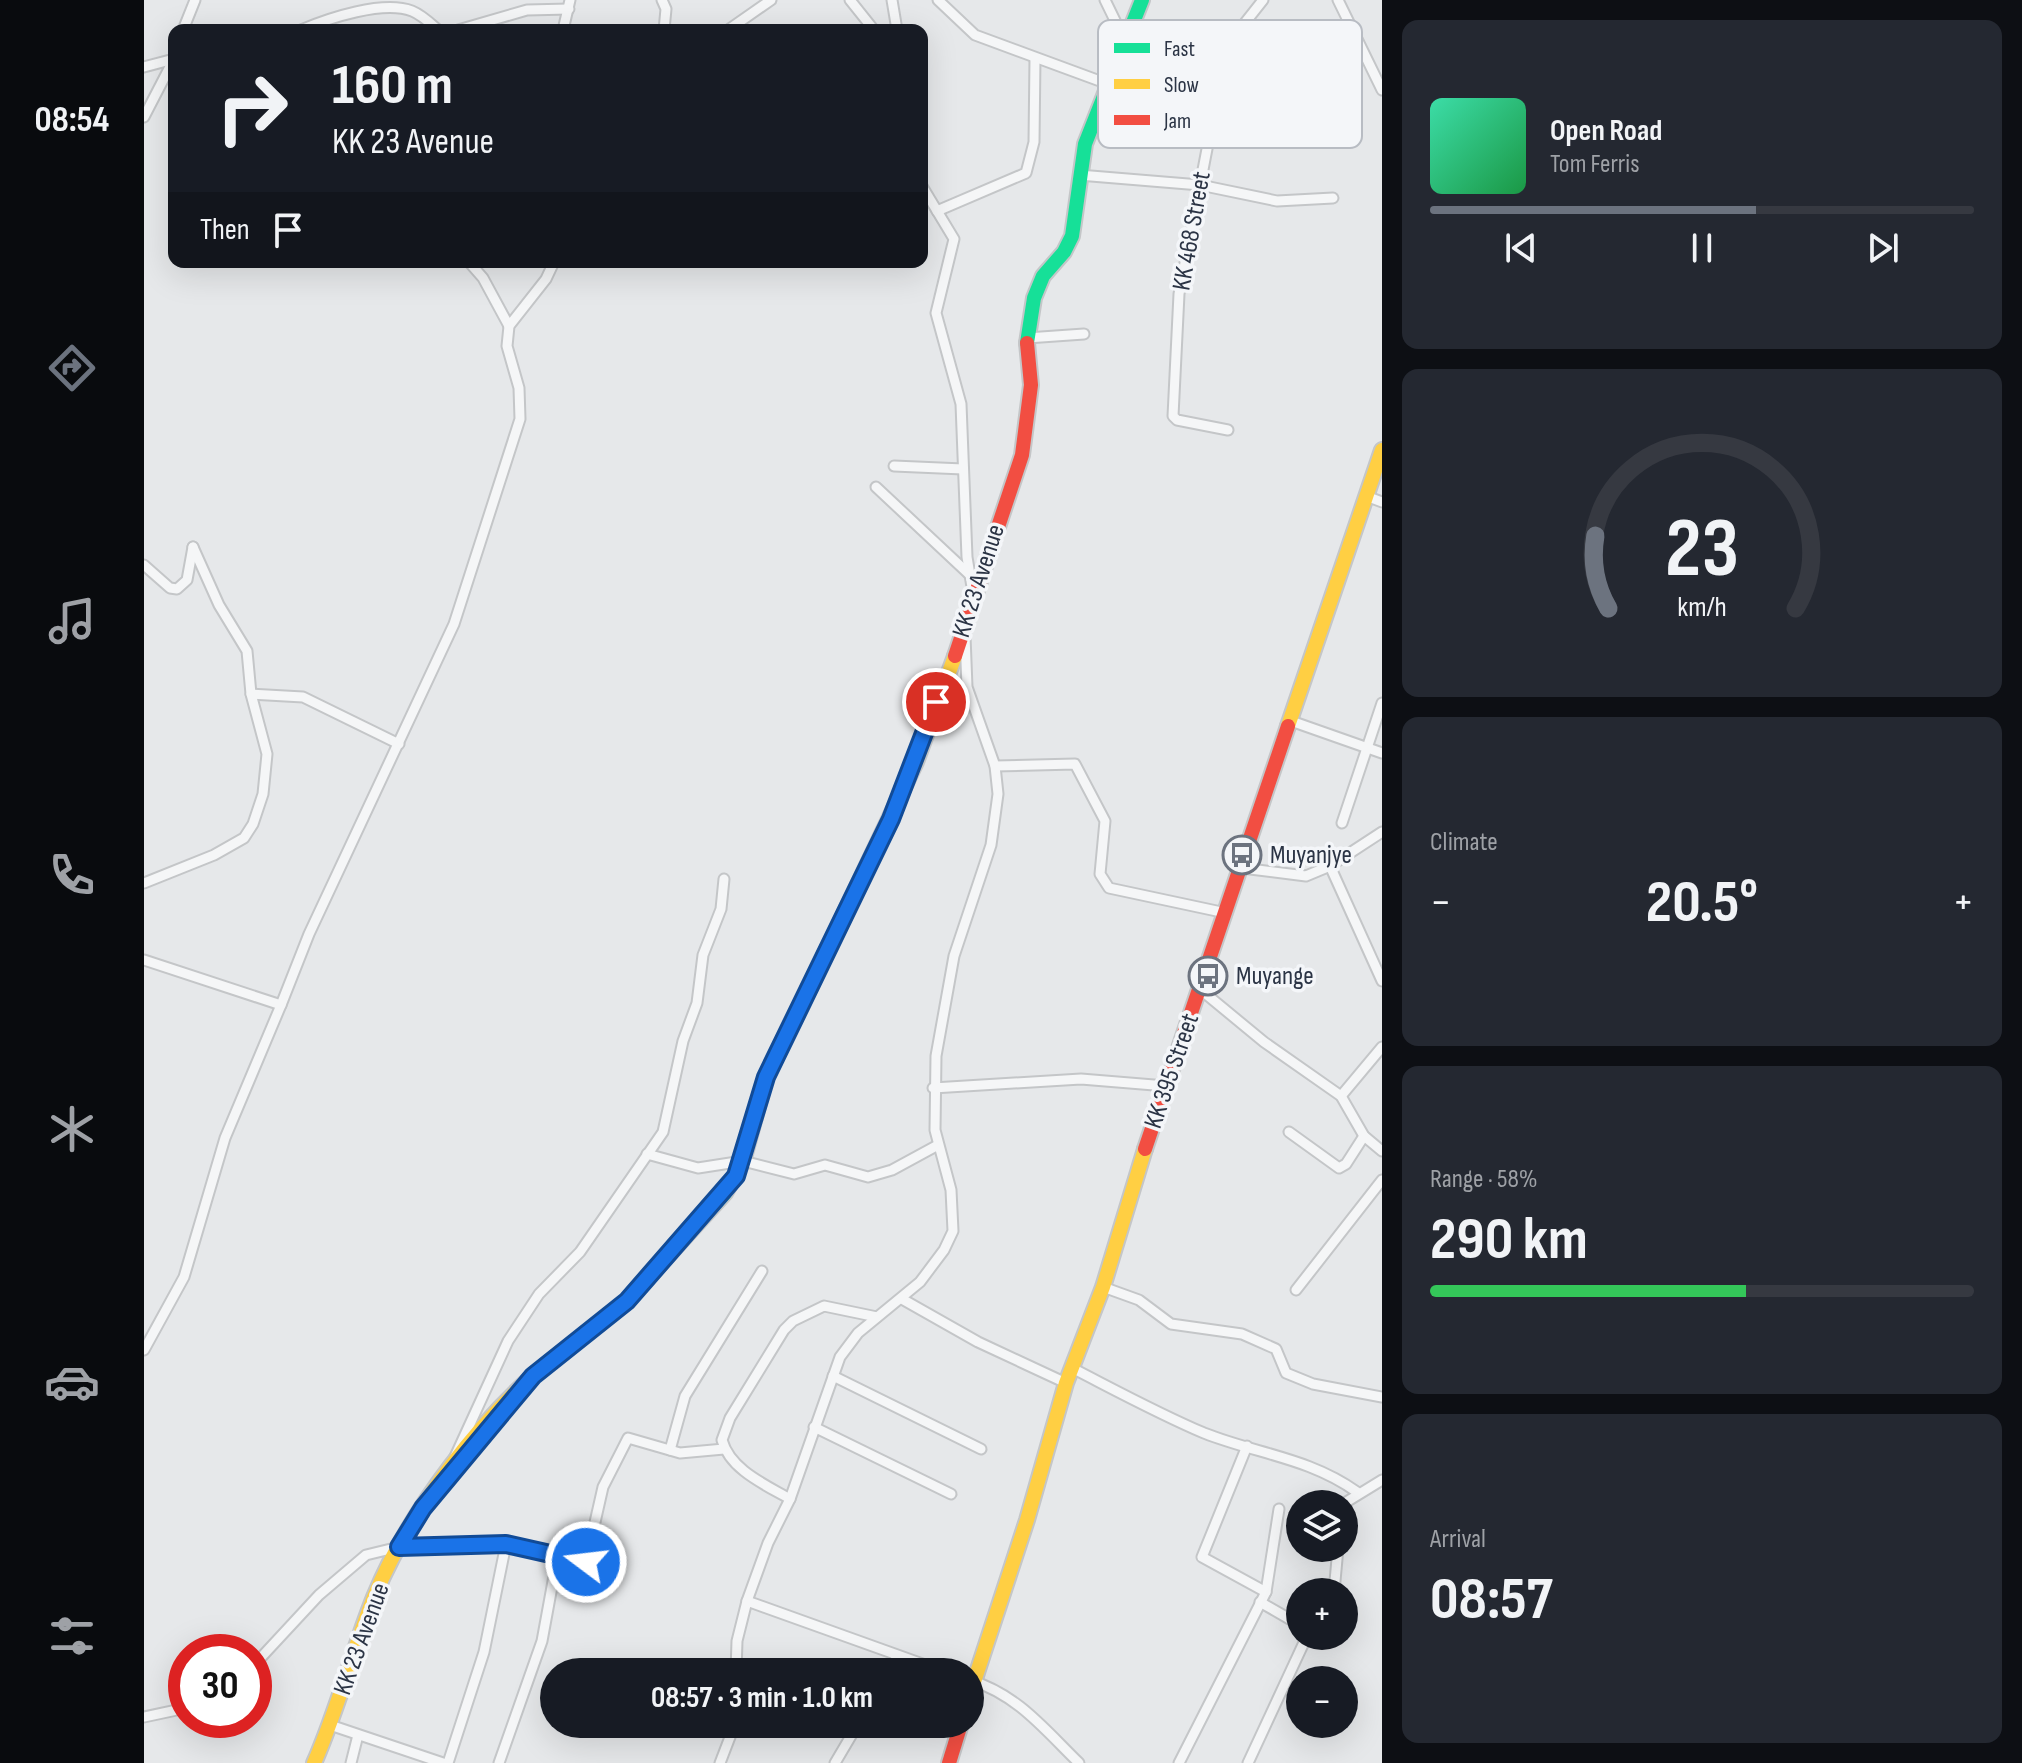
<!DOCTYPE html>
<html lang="en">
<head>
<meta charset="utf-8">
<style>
  :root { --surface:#171b24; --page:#242831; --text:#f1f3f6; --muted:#9ea1a6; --line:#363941; --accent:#6c737f }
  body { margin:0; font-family:"Sofia Sans Condensed",sans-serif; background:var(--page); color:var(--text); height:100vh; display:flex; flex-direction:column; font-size:30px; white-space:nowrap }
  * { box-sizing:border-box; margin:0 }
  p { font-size:26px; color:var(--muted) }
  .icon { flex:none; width:44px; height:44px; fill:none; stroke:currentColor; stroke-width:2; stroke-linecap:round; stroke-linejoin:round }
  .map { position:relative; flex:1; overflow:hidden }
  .panel { display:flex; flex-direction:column; gap:20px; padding:20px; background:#0d0f14; width:640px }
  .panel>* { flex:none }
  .top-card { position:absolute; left:24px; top:24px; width:760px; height:244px; border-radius:16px; box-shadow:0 8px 32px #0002; background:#171b24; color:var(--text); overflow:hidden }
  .buttons { position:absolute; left:1142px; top:1490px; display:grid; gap:16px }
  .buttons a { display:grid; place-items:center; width:72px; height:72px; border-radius:50%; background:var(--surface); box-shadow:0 8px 32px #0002; font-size:40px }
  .speed { position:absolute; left:24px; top:1634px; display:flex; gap:16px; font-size:40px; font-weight:700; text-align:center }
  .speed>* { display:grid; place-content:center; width:104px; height:104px; border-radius:50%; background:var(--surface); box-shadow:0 8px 32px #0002; line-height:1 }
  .speed .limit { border:12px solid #d22; background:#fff; color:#111 }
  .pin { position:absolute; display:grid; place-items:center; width:68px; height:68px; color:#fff; margin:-34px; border:4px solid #fff; border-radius:50%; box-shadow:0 2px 8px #0007 }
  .me { position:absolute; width:88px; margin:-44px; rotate:285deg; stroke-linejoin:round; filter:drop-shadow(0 0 6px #0008) }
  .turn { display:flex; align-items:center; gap:28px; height:168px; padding:0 32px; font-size:36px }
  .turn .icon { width:104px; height:104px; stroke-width:2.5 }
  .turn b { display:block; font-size:56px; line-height:68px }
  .then { display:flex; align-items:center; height:76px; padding:0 32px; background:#0003; gap:16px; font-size:30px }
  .big { font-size:60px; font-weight:700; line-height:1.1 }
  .panel .tile { flex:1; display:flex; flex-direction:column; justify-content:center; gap:12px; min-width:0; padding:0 28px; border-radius:16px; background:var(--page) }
  .panel .dial { align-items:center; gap:0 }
  .dial svg { height:208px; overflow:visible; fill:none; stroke:var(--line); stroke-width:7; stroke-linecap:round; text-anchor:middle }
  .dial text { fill:var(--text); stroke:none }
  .song { display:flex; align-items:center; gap:24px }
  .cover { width:96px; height:96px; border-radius:12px; background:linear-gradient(135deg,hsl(160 70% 55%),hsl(140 70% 35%)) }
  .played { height:8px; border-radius:4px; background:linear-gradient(90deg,var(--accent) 60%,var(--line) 60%) }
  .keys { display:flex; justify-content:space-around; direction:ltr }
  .heat { display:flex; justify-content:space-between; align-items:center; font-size:44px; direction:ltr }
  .charge { height:12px; border-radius:6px; background:linear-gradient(90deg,#34c759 58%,var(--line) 0) }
  .trip { position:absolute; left:396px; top:1658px; width:444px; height:80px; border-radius:40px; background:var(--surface); box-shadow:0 8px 32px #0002; font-weight:700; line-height:80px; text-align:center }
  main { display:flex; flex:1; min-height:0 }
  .tab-bar { display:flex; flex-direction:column; width:144px; justify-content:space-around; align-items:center; background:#090b0e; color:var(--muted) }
  .tab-bar .icon { width:56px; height:56px }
  .tab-bar .active { color:var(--accent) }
  .tab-bar b { font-size:36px; color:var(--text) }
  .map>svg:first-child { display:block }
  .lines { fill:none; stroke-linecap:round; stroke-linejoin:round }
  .street-casing { stroke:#c4c6c8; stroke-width:13 }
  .fast-casing { stroke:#c4c6c8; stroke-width:18 }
  .slow-casing { stroke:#c4c6c8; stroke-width:18 }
  .jam-casing { stroke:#c4c6c8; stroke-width:18 }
  .street { stroke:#f5f6f7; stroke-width:9 }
  .fast { stroke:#16e098; stroke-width:14 }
  .slow { stroke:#ffcf43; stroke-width:14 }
  .jam { stroke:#f24e42; stroke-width:14 }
  .route-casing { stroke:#114b97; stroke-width:20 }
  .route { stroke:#1a73e8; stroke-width:14 }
  .labels { text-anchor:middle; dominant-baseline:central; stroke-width:7; stroke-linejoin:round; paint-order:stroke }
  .street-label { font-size:26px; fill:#2b3445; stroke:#f4f6f9 }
  .poi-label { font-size:26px; fill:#2b3445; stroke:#f4f6f9; text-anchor:start }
  .key { fill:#f4f6f9; stroke:#b8bcc3; stroke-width:2 }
  .key-label { font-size:22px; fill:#2b3445 }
</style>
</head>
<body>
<main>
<nav class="tab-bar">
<b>08:54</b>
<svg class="icon active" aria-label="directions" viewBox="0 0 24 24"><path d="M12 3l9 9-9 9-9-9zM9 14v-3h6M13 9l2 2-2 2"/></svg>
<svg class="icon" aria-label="music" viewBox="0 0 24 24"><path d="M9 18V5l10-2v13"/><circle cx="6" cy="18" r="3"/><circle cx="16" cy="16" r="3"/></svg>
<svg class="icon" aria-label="phone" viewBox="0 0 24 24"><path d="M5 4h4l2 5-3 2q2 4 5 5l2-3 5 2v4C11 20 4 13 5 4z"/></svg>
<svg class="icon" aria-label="climate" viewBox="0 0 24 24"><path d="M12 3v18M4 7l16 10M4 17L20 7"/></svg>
<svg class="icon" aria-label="car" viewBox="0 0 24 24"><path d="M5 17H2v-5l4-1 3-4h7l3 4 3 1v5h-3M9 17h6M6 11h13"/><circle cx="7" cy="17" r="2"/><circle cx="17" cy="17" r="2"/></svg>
<svg class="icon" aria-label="filters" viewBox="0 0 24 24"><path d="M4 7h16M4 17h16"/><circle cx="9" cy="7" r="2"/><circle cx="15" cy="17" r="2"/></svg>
</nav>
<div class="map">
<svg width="1238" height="1763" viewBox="0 0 1238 1763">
  <rect width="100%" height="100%" fill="#e6e8ea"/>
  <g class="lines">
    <defs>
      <g id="street">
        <polyline points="518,0 522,9 520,30"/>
        <polyline points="706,0 730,30"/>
        <polyline points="748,0 753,30"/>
        <polyline points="794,0 831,35 964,84"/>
        <polyline points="961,0 980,39"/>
        <polyline points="1194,0 1238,90"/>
        <polyline points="39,30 51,0"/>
        <path d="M157 30C185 18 239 0 268 11 278 15 286 23 294 30"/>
        <polyline points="314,30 383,10 425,9"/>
        <polyline points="419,30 426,0"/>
        <polyline points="584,30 627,0"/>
        <polyline points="0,67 30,59"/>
        <polyline points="0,117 30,59"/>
        <polyline points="935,175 1056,185 1133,201 1189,198"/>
        <polyline points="778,186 810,239 792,313 817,404 823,557 830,599"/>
        <polyline points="793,211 882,173 890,142 891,58"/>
        <polyline points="325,262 339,278 365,326"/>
        <polyline points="883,338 940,334"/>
        <polyline points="1084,430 1033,420 1029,416 1035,294 1079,66 1100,24 1119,0"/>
        <polyline points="750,466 819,469"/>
        <polyline points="732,487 826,575"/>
        <polyline points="1222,496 1238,502"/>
        <polyline points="0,565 26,588 33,589 43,580 49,547"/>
        <polyline points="107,694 159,697 255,744"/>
        <polyline points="1147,721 1238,753"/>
        <polyline points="851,766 931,764 961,821 956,874 965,888 1082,913"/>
        <polyline points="1198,823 1238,703"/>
        <polyline points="1186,866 1238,981"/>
        <polyline points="1098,868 1162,876 1186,866 1238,832"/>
        <polyline points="0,883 70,855 100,838 109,824 119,794 123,754 107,694 103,651 75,605 49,547"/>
        <polyline points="0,960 137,1005 165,934 310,624 376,419 375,388 363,346 365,326 402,279 410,262"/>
        <polyline points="1057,990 1120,1042 1197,1096 1220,1136 1238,1151"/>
        <polyline points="789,1088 937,1079 1022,1086"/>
        <polyline points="1197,1096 1238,1047"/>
        <polyline points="1145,1132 1195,1168 1202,1164 1220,1136"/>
        <polyline points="503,1154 554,1168 599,1161 650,1174 681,1165 724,1177 748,1170 794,1145"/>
        <polyline points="959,1287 995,1300 1027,1324 1098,1334 1132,1349 1142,1373 1169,1384 1238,1397"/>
        <polyline points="1152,1290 1238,1180"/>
        <polyline points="758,1299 834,1342 922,1383"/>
        <polyline points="0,1350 40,1277 81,1138 137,1005"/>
        <path d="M928 1368C971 1390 1015 1414 1060 1433 1113 1454 1166 1458 1213 1492"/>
        <polyline points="689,1376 837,1449"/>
        <polyline points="670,1427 807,1494"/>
        <polyline points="1103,1446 1058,1557 1122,1592"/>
        <polyline points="526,1450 541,1396 618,1271"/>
        <polyline points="309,1461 364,1341 395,1294 436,1252 519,1132 539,1041 553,1003 559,955 577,909 580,879"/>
        <path d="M646 1499C622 1485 586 1470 578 1440L586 1418 640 1330 649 1321 680 1306 733 1317"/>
        <polyline points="1199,1504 1238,1480"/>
        <polyline points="1190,1592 1194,1548"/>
        <polyline points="603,1601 801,1672"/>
        <polyline points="1116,1602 1156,1625"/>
        <polyline points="110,1665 175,1595 222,1555 255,1547 362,1544 442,1562 459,1487 484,1438 536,1453 580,1449"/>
        <polyline points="592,1672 593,1641 603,1601 624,1543 646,1499 696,1357 714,1333 776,1282 800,1250 809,1231 807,1190 791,1130 792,1056 810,956 847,845 854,794 851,766 823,687 821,636"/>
        <polyline points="745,1672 753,1656"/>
        <path d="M826 1680C874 1695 900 1729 935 1763"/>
        <polyline points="0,1717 42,1708"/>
        <polyline points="189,1726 299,1763"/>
        <polyline points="207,1763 214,1735"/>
        <polyline points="304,1763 340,1652 362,1544"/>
        <polyline points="355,1763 398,1641 414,1554"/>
        <polyline points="576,1763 591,1724"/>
        <polyline points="691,1763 714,1724"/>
        <polyline points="1035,1763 1122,1592 1135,1509"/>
        <polyline points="1104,1763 1163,1636"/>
      </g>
      <g id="fast">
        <polyline points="883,343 890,298 899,276 920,252 928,236 941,144 998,0"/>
        <polyline points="412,1357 479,1305 581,1193 599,1161 622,1077 684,948"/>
      </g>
      <g id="slow">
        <polyline points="1144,726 1238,450"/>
        <polyline points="684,948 772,762 811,656"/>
        <polyline points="826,1694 883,1520 922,1383 959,1287 1001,1149"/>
        <path d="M170 1763C194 1709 208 1652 230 1597 265 1512 339 1413 412 1357"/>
      </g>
      <g id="jam">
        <polyline points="811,656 878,455 887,385 883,343"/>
        <polyline points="1001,1149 1144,726"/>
        <polyline points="805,1763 817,1724"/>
      </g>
    </defs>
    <use href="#street" class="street-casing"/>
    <use href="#fast" class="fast-casing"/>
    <use href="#slow" class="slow-casing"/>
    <use href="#jam" class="jam-casing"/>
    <use href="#street" class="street"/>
    <use href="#fast" class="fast"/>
    <use href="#slow" class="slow"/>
    <use href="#jam" class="jam"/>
  </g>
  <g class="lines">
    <defs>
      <polyline id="route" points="442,1562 362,1544 255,1547 279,1508 389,1376 483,1301 592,1176 622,1077 747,819 792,702"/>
    </defs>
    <use href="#route" class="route-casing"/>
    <use href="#route" class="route"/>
  </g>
  <defs>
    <symbol id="bus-ring" viewBox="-11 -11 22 22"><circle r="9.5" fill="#f4f6f9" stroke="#6c737f" stroke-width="1.5"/><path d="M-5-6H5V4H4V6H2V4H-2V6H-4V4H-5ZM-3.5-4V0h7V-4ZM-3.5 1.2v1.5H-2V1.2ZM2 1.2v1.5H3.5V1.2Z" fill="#6c737f"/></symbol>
  </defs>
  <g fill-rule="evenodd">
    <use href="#bus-ring" x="1076" y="833" width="44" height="44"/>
    <use href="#bus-ring" x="1042" y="954" width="44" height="44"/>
  </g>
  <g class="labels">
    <g class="street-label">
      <text transform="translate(1048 231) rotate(-80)">KK 468 Street</text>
      <text transform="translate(835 581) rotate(-72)">KK 23 Avenue</text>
      <text transform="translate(1028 1071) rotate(-71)">KK 395 Street</text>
      <text transform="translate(218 1639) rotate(-70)">KK 23 Avenue</text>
    </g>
    <g class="poi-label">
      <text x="1126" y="855">Muyanjye</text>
      <text x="1092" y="976">Muyange</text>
    </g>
  </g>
  <rect x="954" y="20" width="264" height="128" rx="12" class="key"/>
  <rect x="970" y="43" width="36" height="10" fill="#16e098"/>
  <rect x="970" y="79" width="36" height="10" fill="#ffcf43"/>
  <rect x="970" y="115" width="36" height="10" fill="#f24e42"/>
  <g class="key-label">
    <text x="1020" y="56">Fast</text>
    <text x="1020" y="92">Slow</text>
    <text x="1020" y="128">Jam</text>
  </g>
</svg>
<div class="buttons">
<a><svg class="icon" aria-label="layers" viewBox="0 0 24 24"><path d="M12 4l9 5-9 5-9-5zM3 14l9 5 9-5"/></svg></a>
<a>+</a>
<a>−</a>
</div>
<div class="speed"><div class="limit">30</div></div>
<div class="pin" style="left:792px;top:702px;background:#d93025"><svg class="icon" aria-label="arrive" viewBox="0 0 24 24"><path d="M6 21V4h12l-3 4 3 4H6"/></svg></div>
<svg class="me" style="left:442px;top:1562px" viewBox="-20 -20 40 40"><circle r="17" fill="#1a73e8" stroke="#fff" stroke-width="3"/><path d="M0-11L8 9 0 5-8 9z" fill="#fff"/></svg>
<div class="trip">08:57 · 3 min · 1.0 km</div>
<div class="top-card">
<div class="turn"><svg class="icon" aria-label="right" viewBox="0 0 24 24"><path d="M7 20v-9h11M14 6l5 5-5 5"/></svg><div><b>160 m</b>KK 23 Avenue</div></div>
<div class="then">Then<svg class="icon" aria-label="arrive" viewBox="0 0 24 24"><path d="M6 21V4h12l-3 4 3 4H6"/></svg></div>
</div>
</div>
<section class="panel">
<div class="tile">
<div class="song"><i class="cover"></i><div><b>Open Road</b><p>Tom Ferris</p></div></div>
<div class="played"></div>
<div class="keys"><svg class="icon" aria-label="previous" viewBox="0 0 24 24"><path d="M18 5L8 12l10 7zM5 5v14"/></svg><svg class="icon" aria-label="pause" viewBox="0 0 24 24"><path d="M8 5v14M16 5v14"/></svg><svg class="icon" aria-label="next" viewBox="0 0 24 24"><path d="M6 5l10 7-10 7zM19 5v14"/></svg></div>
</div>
<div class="tile dial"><svg viewBox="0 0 100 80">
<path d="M14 69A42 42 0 1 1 86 69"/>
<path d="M14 69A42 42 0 0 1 9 41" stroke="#6c737f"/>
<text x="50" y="56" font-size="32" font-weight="700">23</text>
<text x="50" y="72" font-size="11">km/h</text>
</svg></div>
<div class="tile"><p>Climate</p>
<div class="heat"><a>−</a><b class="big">20.5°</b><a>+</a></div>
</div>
<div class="tile"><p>Range · 58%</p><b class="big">290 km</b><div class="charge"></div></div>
<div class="tile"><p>Arrival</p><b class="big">08:57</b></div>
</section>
</main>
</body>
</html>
